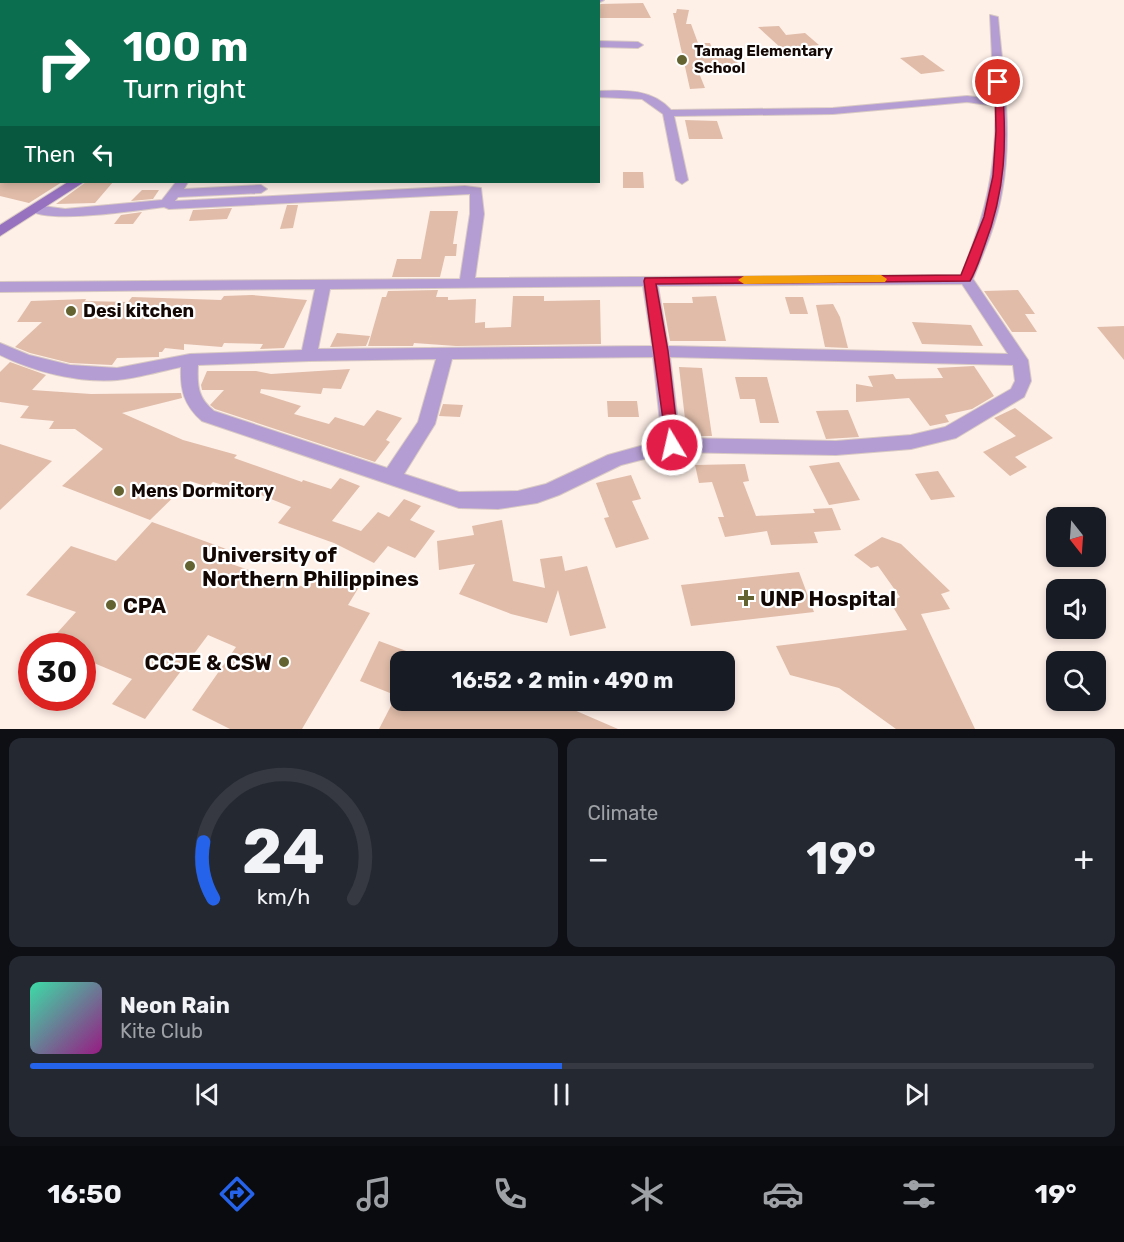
<!DOCTYPE html>
<html lang="en">
<head>
<meta charset="utf-8">
<style>
  :root { --surface:#171b24; --page:#242831; --text:#f1f3f6; --muted:#9ea1a6; --line:#363941; --accent:#2563eb }
  body { margin:0; font-family:Rubik,sans-serif; background:var(--page); color:var(--text); height:100vh; display:flex; flex-direction:column; font-size:22px; white-space:nowrap }
  * { box-sizing:border-box; margin:0 }
  p { font-size:20px; color:var(--muted) }
  .icon { flex:none; width:33px; height:33px; fill:none; stroke:currentColor; stroke-width:2; stroke-linecap:round; stroke-linejoin:round }
  .map { position:relative; height:729px; overflow:hidden }
  .side { display:flex; flex-direction:column; gap:9px; padding:9px; background:#0d0f14; flex:1 }
  .side>* { flex:none }
  .guide { position:absolute; left:0px; top:0px; width:600px; height:183px; box-shadow:0 3px 9px #0003; background:#0b6e4f; color:#fff; overflow:hidden }
  .needle { width:39px; rotate:163deg }
  .tools { position:absolute; left:1046px; top:507px; display:grid; gap:12px }
  .tools a { display:grid; place-items:center; width:60px; height:60px; border-radius:12px; background:var(--surface); box-shadow:0 3px 9px #0003; font-size:30px }
  .speed { position:absolute; left:18px; top:633px; display:flex; gap:12px; font-size:30px; font-weight:700; text-align:center }
  .speed>* { display:grid; place-content:center; width:78px; height:78px; border-radius:50%; background:var(--surface); box-shadow:0 3px 9px #0003; line-height:1 }
  .speed .limit { border:9px solid #d22; background:#fff; color:#111 }
  .pin { position:absolute; display:grid; place-items:center; width:51px; height:51px; color:#fff; margin:-26px; border:3px solid #fff; border-radius:50%; box-shadow:0 2px 6px #0007 }
  .me { position:absolute; width:66px; margin:-33px; rotate:351deg; stroke-linejoin:round; filter:drop-shadow(0 0 4px #0008) }
  .turn { display:flex; align-items:center; gap:21px; height:126px; padding:0 24px; font-size:27px }
  .turn .icon { width:78px; height:78px; stroke-width:2.5 }
  .turn b { display:block; font-size:42px; line-height:51px }
  .then { display:flex; align-items:center; height:57px; padding:0 24px; background:#0003; gap:12px; font-size:22px }
  .big { font-size:45px; font-weight:700; line-height:1.1 }
  .side .tile { flex:1; display:flex; flex-direction:column; justify-content:center; gap:9px; min-width:0; padding:0 21px; border-radius:12px; background:var(--page) }
  .side .dial { align-items:center; gap:0 }
  .dial svg { height:156px; overflow:visible; fill:none; stroke:var(--line); stroke-width:7; stroke-linecap:round; text-anchor:middle }
  .dial text { fill:var(--text); stroke:none }
  .song { display:flex; align-items:center; gap:18px }
  .cover { width:72px; height:72px; border-radius:9px; background:linear-gradient(135deg,hsl(160 70% 55%),hsl(310 70% 35%)) }
  .played { height:6px; border-radius:3px; background:linear-gradient(90deg,var(--accent) 50%,var(--line) 50%) }
  .keys { display:flex; justify-content:space-around; direction:ltr }
  .heat { display:flex; justify-content:space-between; align-items:center; font-size:33px; direction:ltr }
  .side .tiles { flex:1; display:grid; gap:9px; grid-template-columns:1fr 1fr }
  .tile:last-child { grid-column:span 2 }
  .trip { position:absolute; left:390px; top:651px; width:345px; height:60px; border-radius:12px; background:var(--surface); box-shadow:0 3px 9px #0003; font-weight:700; line-height:60px; text-align:center }
  .tab-bar { display:flex; height:96px; justify-content:space-around; align-items:center; background:#090b0e; color:var(--muted) }
  .tab-bar .icon { width:42px; height:42px }
  .tab-bar .active { color:var(--accent) }
  .tab-bar b { font-size:27px; color:var(--text) }
  .map>svg:first-child { display:block }
  .building { fill:#e0bca9 }
  .lines { fill:none; stroke-linecap:round; stroke-linejoin:round }
  .street-casing { stroke:#d9cac3; stroke-width:2 }
  .secondary-casing { stroke:#d9cac3; stroke-width:2 }
  .street { fill:#b49dd2; fill-rule:evenodd }
  .secondary { fill:#9672bf; fill-rule:evenodd }
  .route { fill:#e11d48; stroke:#92132f; stroke-width:1.5 }
  .slow { fill:#f59e0b }
  .poi-dot { fill:#626330; stroke:#fff; stroke-width:2 }
  .labels { text-anchor:middle; dominant-baseline:central; stroke-width:4.5; stroke-linejoin:round; paint-order:stroke }
  .far-poi-label { font-size:15px; font-weight:bold; fill:#140804; stroke:#fff; text-anchor:start }
  .poi-label { font-size:18px; font-weight:bold; fill:#140804; stroke:#fff; text-anchor:start }
  .near-poi-label { font-size:21px; font-weight:bold; fill:#140804; stroke:#fff; text-anchor:start }
</style>
</head>
<body>
<div class="map">
<svg width="1124" height="729" viewBox="0 0 1124 729">
  <rect width="100%" height="100%" fill="#feefe7"/>
  <g class="building">
    <polygon points="643,3 651,18 598,18 598,5 601,4"/>
    <polygon points="677,9 689,10 686,24 691,24 698,43 710,43 715,57 736,57 740,73 699,73 705,88 690,89 673,13 676,13"/>
    <polygon points="779,26 786,35 805,33 819,45 782,49 758,27"/>
    <polygon points="923,55 945,71 921,74 900,58"/>
    <polygon points="685,120 717,121 723,139 689,139"/>
    <polygon points="623,172 643,172 644,188 623,188"/>
    <polygon points="0,182 62,182 29,203 0,196"/>
    <polygon points="86,182 113,182 95,203 56,204"/>
    <polygon points="142,190 159,190 153,199 131,201"/>
    <polygon points="287,205 298,205 293,228 280,229"/>
    <polygon points="232,208 227,219 189,221 193,210"/>
    <polygon points="430,211 458,211 453,244 457,244 456,256 445,256 440,277 392,277 397,259 421,259"/>
    <polygon points="142,212 133,224 114,224 121,215"/>
    <polygon points="438,290 436,297 448,297 448,300 476,299 475,323 485,322 485,328 511,327 513,296 544,296 544,301 600,300 601,344 456,346 414,343 413,346 368,346 382,297 386,297 388,291"/>
    <polygon points="1018,290 1035,314 1025,314 1037,332 1012,332 984,291"/>
    <polygon points="252,295 307,300 284,348 260,349 263,344 224,343 222,347 184,344 184,350 165,348 162,352 159,352 159,357 117,358 112,365 70,363 30,353 15,347 42,322 17,322 31,301 86,299 85,301 128,302 132,297 221,300 224,296"/>
    <polygon points="716,296 726,341 670,341 663,303 693,303 692,297"/>
    <polygon points="785,297 803,297 808,314 790,314"/>
    <polygon points="833,304 840,317 848,348 825,347 816,305"/>
    <polygon points="912,322 971,325 983,346 922,344"/>
    <polygon points="1124,326 1124,360 1097,327"/>
    <polygon points="337,333 370,336 366,346 330,347"/>
    <polygon points="10,362 46,375 32,390 91,394 181,393 182,398 122,413 183,440 237,455 234,458 302,482 303,480 331,489 340,478 360,486 332,521 361,531 378,512 389,517 404,499 421,506 410,520 435,531 415,558 388,546 374,563 334,543 278,523 291,507 248,490 246,492 213,482 208,487 190,481 150,520 62,486 103,449 75,429 49,429 54,421 20,418 29,406 0,402 0,372"/>
    <polygon points="974,366 994,396 972,409 945,415 949,422 930,426 909,398 856,402 856,384 873,387 868,376 893,374 896,379 943,378 937,368"/>
    <polygon points="679,367 702,368 712,436 687,436"/>
    <polygon points="350,369 341,389 323,388 321,394 261,389 260,393 301,406 294,414 329,424 335,417 364,426 377,410 402,418 386,440 390,442 375,462 215,409 210,405 224,390 202,390 201,385 207,371 256,371 271,374"/>
    <polygon points="735,377 767,377 779,423 760,423 755,399 740,399"/>
    <polygon points="607,401 637,401 639,417 608,417"/>
    <polygon points="443,404 463,405 460,417 439,416"/>
    <polygon points="1015,408 1053,438 1015,457 1027,467 1010,476 983,452 1016,436 994,418"/>
    <polygon points="848,410 859,437 826,439 816,411"/>
    <polygon points="0,444 52,461 0,510"/>
    <polygon points="839,462 860,500 829,505 809,466"/>
    <polygon points="745,464 749,481 743,482 756,516 815,513 813,509 832,508 841,530 814,532 818,543 771,545 767,531 725,537 718,517 724,517 712,482 699,483 695,465"/>
    <polygon points="938,471 955,497 931,500 915,474"/>
    <polygon points="631,475 641,499 632,501 649,539 616,548 604,518 609,517 596,483"/>
    <polygon points="502,520 513,581 545,588 540,559 562,556 565,571 587,566 606,628 570,636 558,590 547,623 511,614 459,594 475,564 439,570 437,541 474,535 472,526"/>
    <polygon points="152,522 229,550 220,560 281,581 283,580 307,588 317,573 359,587 348,605 370,613 302,729 230,729 192,710 236,647 208,635 145,719 112,704 132,679 82,658 82,646 57,646 48,643 76,612 26,595 71,546 116,561"/>
    <polygon points="882,537 901,544 950,591 941,594 950,609 921,614 975,729 896,729 839,688 790,675 776,646 907,630 890,602 900,597 878,566 871,568 854,555"/>
    <polygon points="799,572 814,612 691,626 681,585"/>
    <polygon points="379,641 431,660 400,662 400,697 360,681"/>
    <polygon points="394,700 551,700 618,729 379,729"/>
  </g>
  <g class="lines">
    <defs>
      <g id="street">
        <polygon points="84,0 93,0 83,2"/>
        <polygon points="113,0 121,0 112,2"/>
        <polygon points="130,0 173,0 128,2"/>
        <polygon points="587,0 604,0 598,3 585,2"/>
        <path d="M990 15 998 17C1003 74 1013 134 1002 192 997 222 985 250 973 279L1028 360 1031 381 1024 397 956 438 911 449 836 455 672 452 621 465 559 495 537 503 498 509 459 508 202 421C184 405 180 390 181 367 161 371 138 378 117 380 79 383 34 372 0 355V343L29 355 70 365 117 368 190 354 302 350 315 289 0 292V282L460 279 470 214V194L169 209 164 207C139 210 45 225 28 209L35 205 65 209 162 200 176 182H188L184 189 261 185 267 189 261 193 178 197 175 201 465 186 481 188 484 214 475 278 961 275C985 216 997 169 995 106L967 102 833 114 674 116 688 180 682 184 676 180 663 114 642 99 598 97V91C625 90 652 89 671 110L833 108 967 96 994 99ZM962 284 1008 354 668 346 658 286ZM643 286 652 346 318 349 330 289ZM653 357 662 440 608 455 546 484 518 491 459 492 404 474 435 424 452 359ZM670 357 1013 365 1015 381 1011 389 945 427 911 435 836 441 680 438ZM436 359 418 422 387 468 214 411C198 398 197 386 198 365L309 361Z"/>
        <polygon points="598,41 638,42 643,45 638,48 598,47"/>
      </g>
      <g id="secondary">
        <polygon points="311,0 321,0 310,2"/>
        <polygon points="68,182 84,182 0,236 0,225"/>
      </g>
    </defs>
    <use href="#street" class="street-casing"/>
    <use href="#secondary" class="secondary-casing"/>
    <use href="#street" class="street"/>
    <use href="#secondary" class="secondary"/>
  </g>
  <path class="route" d="M995 80 1002 82C1007 142 1006 190 984 247 980 258 976 271 970 281L656 284 668 351 679 445 677 449H667L644 281 645 278 961 275 984 217 993 176 996 131Z"/>
  <polygon class="slow" points="881,275 887,279 885,282 744,284 738,280 744,276"/>
  <g class="poi-dot">
    <circle cx="682" cy="60" r="6"/>
    <circle cx="71" cy="311" r="6"/>
    <circle cx="119" cy="491" r="6"/>
    <circle cx="190" cy="566" r="6"/>
    <path d="M743 589h6v6h6v6h-6v6h-6v-6h-6v-6h6z"/>
    <circle cx="111" cy="605" r="6"/>
    <circle cx="284" cy="662" r="6"/>
  </g>
  <g class="labels">
    <g class="far-poi-label">
      <text x="694" y="51">Tamag Elementary<tspan x="694" dy="17">School</tspan></text>
    </g>
    <g class="poi-label">
      <text x="83" y="311">Desi kitchen</text>
      <text x="131" y="491">Mens Dormitory</text>
    </g>
    <g class="near-poi-label">
      <text x="202" y="554">University of<tspan x="202" dy="24">Northern Philippines</tspan></text>
      <text x="760" y="598">UNP Hospital</text>
      <text x="123" y="605">CPA</text>
      <text x="272" y="662" text-anchor="end">CCJE &amp; CSW</text>
    </g>
  </g>
</svg>
<div class="tools">
<a><svg class="needle" viewBox="-14 -14 28 28"><path d="M0-13l5 13h-10z" fill="#e53935"/><path d="M0 13l5-13h-10z" fill="#9ea1a6"/></svg></a>
<a><svg class="icon" aria-label="sound" viewBox="0 0 24 24"><path d="M4 9h4l5-4v14l-5-4H4zM17 9q2 3 0 6"/></svg></a>
<a><svg class="icon" aria-label="search" viewBox="0 0 24 24"><circle cx="10" cy="10" r="6"/><path d="M15 15l6 6"/></svg></a>
</div>
<div class="speed"><div class="limit">30</div></div>
<div class="pin" style="left:998px;top:82px;background:#d93025"><svg class="icon" aria-label="arrive" viewBox="0 0 24 24"><path d="M6 21V4h12l-3 4 3 4H6"/></svg></div>
<svg class="me" style="left:672px;top:445px" viewBox="-20 -20 40 40"><circle r="17" fill="#e11d48" stroke="#fff" stroke-width="3"/><path d="M0-11L8 9 0 5-8 9z" fill="#fff"/></svg>
<div class="trip">16:52 · 2 min · 490 m</div>
<div class="guide">
<div class="turn"><svg class="icon" aria-label="right" viewBox="0 0 24 24"><path d="M7 20v-9h11M14 6l5 5-5 5"/></svg><div><b>100 m</b>Turn right</div></div>
<div class="then">Then<svg class="icon" aria-label="left" viewBox="0 0 24 24"><path d="M17 20v-9H6M10 6l-5 5 5 5"/></svg></div>
</div>
</div>
<section class="side">
<div class="tiles">
<div class="tile dial"><svg viewBox="0 0 100 80">
<path d="M14 69A42 42 0 1 1 86 69"/>
<path d="M14 69A42 42 0 0 1 9 40" stroke="#2563eb"/>
<text x="50" y="56" font-size="32" font-weight="700">24</text>
<text x="50" y="72" font-size="11">km/h</text>
</svg></div>
<div class="tile"><p>Climate</p>
<div class="heat"><a>−</a><b class="big">19°</b><a>+</a></div>
</div>
<div class="tile">
<div class="song"><i class="cover"></i><div><b>Neon Rain</b><p>Kite Club</p></div></div>
<div class="played"></div>
<div class="keys"><svg class="icon" aria-label="previous" viewBox="0 0 24 24"><path d="M18 5L8 12l10 7zM5 5v14"/></svg><svg class="icon" aria-label="pause" viewBox="0 0 24 24"><path d="M8 5v14M16 5v14"/></svg><svg class="icon" aria-label="next" viewBox="0 0 24 24"><path d="M6 5l10 7-10 7zM19 5v14"/></svg></div>
</div>
</div>
</section>
<nav class="tab-bar">
<b>16:50</b>
<svg class="icon active" aria-label="directions" viewBox="0 0 24 24"><path d="M12 3l9 9-9 9-9-9zM9 14v-3h6M13 9l2 2-2 2"/></svg>
<svg class="icon" aria-label="music" viewBox="0 0 24 24"><path d="M9 18V5l10-2v13"/><circle cx="6" cy="18" r="3"/><circle cx="16" cy="16" r="3"/></svg>
<svg class="icon" aria-label="phone" viewBox="0 0 24 24"><path d="M5 4h4l2 5-3 2q2 4 5 5l2-3 5 2v4C11 20 4 13 5 4z"/></svg>
<svg class="icon" aria-label="climate" viewBox="0 0 24 24"><path d="M12 3v18M4 7l16 10M4 17L20 7"/></svg>
<svg class="icon" aria-label="car" viewBox="0 0 24 24"><path d="M5 17H2v-5l4-1 3-4h7l3 4 3 1v5h-3M9 17h6M6 11h13"/><circle cx="7" cy="17" r="2"/><circle cx="17" cy="17" r="2"/></svg>
<svg class="icon" aria-label="filters" viewBox="0 0 24 24"><path d="M4 7h16M4 17h16"/><circle cx="9" cy="7" r="2"/><circle cx="15" cy="17" r="2"/></svg>
<b>19°</b>
</nav>
</body>
</html>
